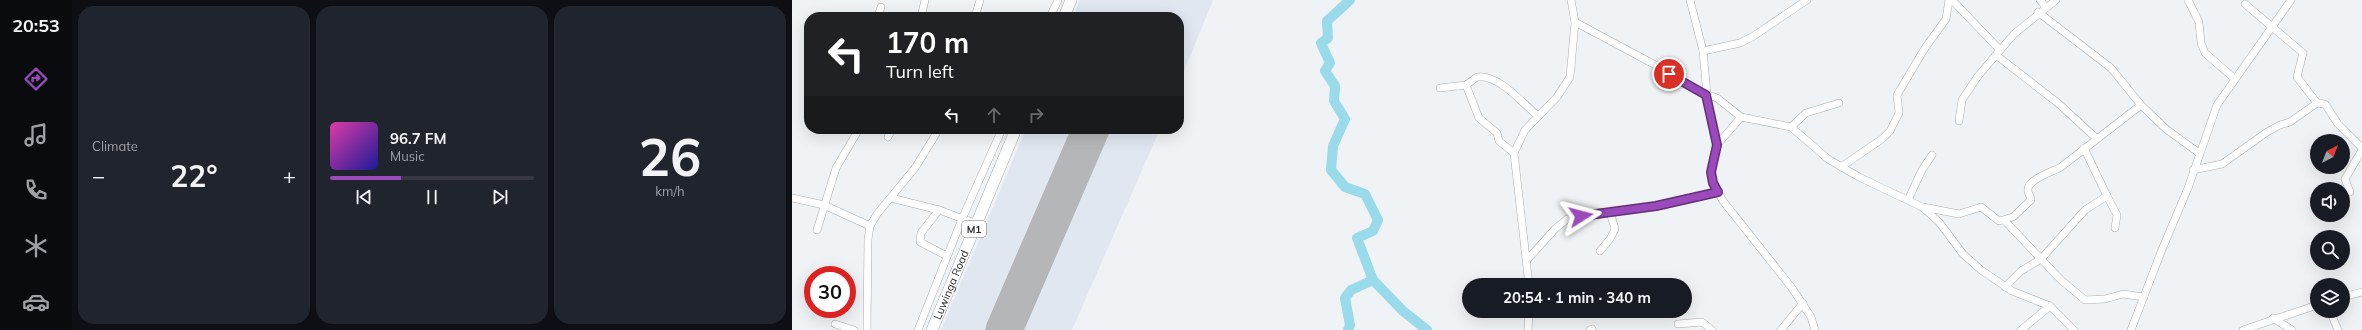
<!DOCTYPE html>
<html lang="en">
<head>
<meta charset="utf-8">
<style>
  :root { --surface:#171b24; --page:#20242c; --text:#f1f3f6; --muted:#9ea1a6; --line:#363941; --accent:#9a4aba }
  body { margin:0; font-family:Mulish,sans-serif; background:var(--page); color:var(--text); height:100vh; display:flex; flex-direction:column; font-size:15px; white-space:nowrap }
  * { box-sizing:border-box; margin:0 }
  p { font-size:13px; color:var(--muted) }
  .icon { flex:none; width:22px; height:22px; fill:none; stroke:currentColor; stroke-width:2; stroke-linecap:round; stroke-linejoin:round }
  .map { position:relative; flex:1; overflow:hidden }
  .side { display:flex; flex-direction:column; gap:6px; padding:6px; background:#0d0f14; width:720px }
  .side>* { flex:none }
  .hud { position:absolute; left:12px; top:12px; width:380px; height:122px; border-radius:16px; box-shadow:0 4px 16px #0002; background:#202124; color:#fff; overflow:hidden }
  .needle { width:26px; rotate:42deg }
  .buttons { position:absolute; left:1518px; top:134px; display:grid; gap:8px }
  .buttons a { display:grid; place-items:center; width:40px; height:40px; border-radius:50%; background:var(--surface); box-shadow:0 4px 16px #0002; font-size:20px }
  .speed { position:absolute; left:12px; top:266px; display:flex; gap:8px; font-size:20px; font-weight:700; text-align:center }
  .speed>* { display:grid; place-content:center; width:52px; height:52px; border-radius:50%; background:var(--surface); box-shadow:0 4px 16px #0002; line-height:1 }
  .speed .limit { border:6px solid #d22; background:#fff; color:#111 }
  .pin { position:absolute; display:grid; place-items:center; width:34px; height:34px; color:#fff; margin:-17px; border:2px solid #fff; border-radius:50%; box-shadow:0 1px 4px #0007 }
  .me { position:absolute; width:44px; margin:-22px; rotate:81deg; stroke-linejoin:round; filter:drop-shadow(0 0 3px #0008) }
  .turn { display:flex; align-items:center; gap:14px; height:84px; padding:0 16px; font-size:18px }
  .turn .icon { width:52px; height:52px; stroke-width:2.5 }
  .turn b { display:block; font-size:28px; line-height:34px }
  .lanes { display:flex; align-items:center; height:38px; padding:0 16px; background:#0003; justify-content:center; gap:20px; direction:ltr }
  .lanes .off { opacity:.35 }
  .big { font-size:30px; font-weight:700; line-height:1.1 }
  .side .card { flex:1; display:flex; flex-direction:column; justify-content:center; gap:6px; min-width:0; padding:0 14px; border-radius:16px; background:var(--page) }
  .side .dial { align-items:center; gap:0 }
  .dial b { font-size:52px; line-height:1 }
  .song { display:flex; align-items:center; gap:12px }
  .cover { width:48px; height:48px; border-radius:6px; background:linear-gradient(135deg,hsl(320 70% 55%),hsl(240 70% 35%)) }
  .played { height:4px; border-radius:2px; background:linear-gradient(90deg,var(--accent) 35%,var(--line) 35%) }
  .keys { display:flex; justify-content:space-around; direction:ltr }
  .heat { display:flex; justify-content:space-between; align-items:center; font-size:22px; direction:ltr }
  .side .tiles { flex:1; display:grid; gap:6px; grid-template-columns:repeat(3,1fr) }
  .trip { position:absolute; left:670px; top:278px; width:230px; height:40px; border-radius:20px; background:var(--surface); box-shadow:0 4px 16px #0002; font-weight:700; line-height:40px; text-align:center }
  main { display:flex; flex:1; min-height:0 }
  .menu { display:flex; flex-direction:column; width:72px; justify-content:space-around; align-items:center; background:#090b0e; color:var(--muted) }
  .menu .icon { width:28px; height:28px }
  .menu .active { color:var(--accent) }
  .menu b { font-size:18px; color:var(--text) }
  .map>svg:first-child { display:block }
  .built { fill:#e0e7f0 }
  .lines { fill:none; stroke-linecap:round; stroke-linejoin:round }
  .river { stroke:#99daeb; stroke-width:10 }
  .runway { stroke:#b4b6b8; stroke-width:37 }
  .minor-casing { stroke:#abadb0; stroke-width:8 }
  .highway-casing { stroke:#abadb0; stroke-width:12 }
  .minor { stroke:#fff; stroke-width:7 }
  .highway { stroke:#fff; stroke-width:11 }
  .route-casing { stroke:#643079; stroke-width:10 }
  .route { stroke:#9a4aba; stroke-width:7 }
  .labels { text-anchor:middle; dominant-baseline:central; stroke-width:3; stroke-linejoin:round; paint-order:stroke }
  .shield { fill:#fff; stroke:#6a6b6b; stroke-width:1 }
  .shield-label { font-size:10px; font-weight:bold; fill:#2a2b2c }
  .street-label { font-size:11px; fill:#2a2b2c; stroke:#fff }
</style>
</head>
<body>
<main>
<nav class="menu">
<b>20:53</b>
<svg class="icon active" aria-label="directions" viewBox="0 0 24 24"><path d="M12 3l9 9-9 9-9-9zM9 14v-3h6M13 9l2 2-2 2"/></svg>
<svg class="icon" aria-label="music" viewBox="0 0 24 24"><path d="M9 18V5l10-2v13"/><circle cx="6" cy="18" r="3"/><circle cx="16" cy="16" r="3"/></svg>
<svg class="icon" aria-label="phone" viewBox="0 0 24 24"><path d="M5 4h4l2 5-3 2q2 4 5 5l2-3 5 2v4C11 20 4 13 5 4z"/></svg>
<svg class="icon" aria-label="climate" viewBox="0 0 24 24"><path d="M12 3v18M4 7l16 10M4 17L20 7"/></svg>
<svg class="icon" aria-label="car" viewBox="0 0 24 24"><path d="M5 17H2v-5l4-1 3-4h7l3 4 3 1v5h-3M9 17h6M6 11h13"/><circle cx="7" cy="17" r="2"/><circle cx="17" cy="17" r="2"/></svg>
</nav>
<section class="side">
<div class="tiles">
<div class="card"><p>Climate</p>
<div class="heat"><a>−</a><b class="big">22°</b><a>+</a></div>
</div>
<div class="card">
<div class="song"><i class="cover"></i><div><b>96.7 FM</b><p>Music</p></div></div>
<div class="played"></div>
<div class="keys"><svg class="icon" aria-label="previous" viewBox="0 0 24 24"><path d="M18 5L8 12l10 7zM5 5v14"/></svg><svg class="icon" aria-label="pause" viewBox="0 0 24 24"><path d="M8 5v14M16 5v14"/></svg><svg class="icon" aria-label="next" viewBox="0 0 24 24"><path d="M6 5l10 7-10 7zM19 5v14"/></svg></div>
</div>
<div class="card dial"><b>26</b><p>km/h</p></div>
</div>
</section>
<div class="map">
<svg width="1570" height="330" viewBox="0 0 1570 330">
  <rect width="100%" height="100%" fill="#f0f3f5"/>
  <g class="built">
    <polygon points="288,0 421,0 387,83 387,17 281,17"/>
    <polygon points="234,129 368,129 280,330 149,330"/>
  </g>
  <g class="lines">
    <g class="river">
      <polyline points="581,280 611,311 635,330"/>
      <polyline points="556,330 558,325 553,298 559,290 581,280 565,238 581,231 586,220 573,194 553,187 539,170 541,146 553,119 542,101 543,86 533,71 538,63 529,43 536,38 535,21 558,0"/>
    </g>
    <polyline class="runway" points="212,330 299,129"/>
    <defs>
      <g id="minor">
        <polyline points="898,0 911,51 916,105 925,145 919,172 921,183 931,201 1000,288 1019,317 1023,330"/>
        <polyline points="1160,0 1208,50"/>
        <polyline points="1248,0 1254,7"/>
        <polyline points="1396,0 1407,22 1409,43 1413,53 1443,79"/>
        <polyline points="1453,4 1511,53 1505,77 1525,103 1533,104 1546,124 1570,148"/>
        <polyline points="1246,12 1319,68 1349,105"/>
        <polyline points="86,17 89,7"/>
        <polyline points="129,17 133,0"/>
        <polyline points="183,17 188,0"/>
        <polyline points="258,17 266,0"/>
        <polyline points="783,22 867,67 903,90 925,98 949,117 999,127 1036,159 1067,177 1130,207 1147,222 1171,254 1189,270 1220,291 1258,306 1282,330"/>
        <polyline points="911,51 948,43 960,37 1015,0"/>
        <polyline points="1204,55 1267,104 1304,138"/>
        <polyline points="648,88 674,85"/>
        <polyline points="1167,121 1170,100 1186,76 1222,34 1264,0"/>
        <polyline points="999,127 1014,113 1047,103"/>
        <polyline points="96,137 100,129"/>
        <polyline points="925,145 949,117"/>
        <polyline points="1292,148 1315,196"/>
        <path d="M722 153 707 141 705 133 687 118 674 85 685 77C707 74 730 103 746 116"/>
        <polyline points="1049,167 1090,139 1098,131 1107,113 1105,95 1133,48 1154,19 1157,0"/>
        <polyline points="1401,170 1430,164 1475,132 1488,125 1498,122 1525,103"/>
        <polyline points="1558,192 1553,179 1570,150"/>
        <polyline points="0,198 32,205 78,226"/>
        <polyline points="99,198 147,210 185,224"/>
        <polyline points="1116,200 1130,170 1140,155"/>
        <path d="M1131 207 1167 214 1189 207 1207 221 1221 217 1239 200C1239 197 1236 194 1236 191 1234 179 1263 171 1269 167L1349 105 1374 129 1407 153"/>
        <polyline points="147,210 129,233 128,242 155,256"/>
        <polyline points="1213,221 1269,280 1293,300 1313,299 1331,294 1352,297"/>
        <polyline points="25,230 44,168 67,129"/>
        <polyline points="808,251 818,239 823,229 818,212"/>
        <polyline points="735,260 763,229 775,219 863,206 926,192"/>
        <polyline points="737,285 722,153 733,130 765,97 778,77 783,22 779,0"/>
        <polyline points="1213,287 1229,271 1249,259 1293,210 1315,196 1325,215 1323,228"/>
        <polyline points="1551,297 1570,292"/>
        <polyline points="1538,311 1546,330"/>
        <polyline points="1481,318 1500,330"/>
        <polyline points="43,324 62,330"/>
        <polyline points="886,324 910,322 920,330"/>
        <polyline points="75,330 76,239 78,226 85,214 123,168 147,129"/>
        <polyline points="126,330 170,219 210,129"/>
        <polyline points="736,330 737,311"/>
        <polyline points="798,330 800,329"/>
        <polyline points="989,330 1011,303"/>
        <polyline points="1229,330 1258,306"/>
        <polyline points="1339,330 1369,252 1396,188 1425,105 1499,0"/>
        <polyline points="1451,330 1525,305"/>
      </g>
      <g id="highway">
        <polyline points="272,17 279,0"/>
        <path id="s1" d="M140 330 224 129"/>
      </g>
    </defs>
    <use href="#minor" class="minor-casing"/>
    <use href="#highway" class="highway-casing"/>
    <use href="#minor" class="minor"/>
    <use href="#highway" class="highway"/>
  </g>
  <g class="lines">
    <defs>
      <polyline id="route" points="789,216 864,206 926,192 921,183 919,172 925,145 914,95 877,74"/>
    </defs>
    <use href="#route" class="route-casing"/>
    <use href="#route" class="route"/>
  </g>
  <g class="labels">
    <rect class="shield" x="170" y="221" width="24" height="16" rx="3"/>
    <g class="shield-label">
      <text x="182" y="229">M1</text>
    </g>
    <g class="street-label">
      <text stroke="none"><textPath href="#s1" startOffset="49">Luwinga Road</textPath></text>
    </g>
  </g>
</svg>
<div class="buttons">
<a><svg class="needle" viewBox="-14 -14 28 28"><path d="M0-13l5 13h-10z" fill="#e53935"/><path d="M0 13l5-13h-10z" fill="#9ea1a6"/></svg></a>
<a><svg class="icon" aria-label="sound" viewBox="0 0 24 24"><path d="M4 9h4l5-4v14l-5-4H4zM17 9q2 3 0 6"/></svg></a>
<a><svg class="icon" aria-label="search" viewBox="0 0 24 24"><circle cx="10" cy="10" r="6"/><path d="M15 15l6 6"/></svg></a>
<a><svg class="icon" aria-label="layers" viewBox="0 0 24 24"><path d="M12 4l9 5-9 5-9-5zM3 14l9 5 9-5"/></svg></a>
</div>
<div class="speed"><div class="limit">30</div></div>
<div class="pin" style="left:877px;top:74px;background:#d93025"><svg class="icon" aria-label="arrive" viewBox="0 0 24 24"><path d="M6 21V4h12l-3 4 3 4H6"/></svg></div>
<svg class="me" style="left:789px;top:216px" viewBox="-20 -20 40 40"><path d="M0-17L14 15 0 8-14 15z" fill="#9a4aba" stroke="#fff" stroke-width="4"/></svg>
<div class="trip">20:54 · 1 min · 340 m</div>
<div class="hud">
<div class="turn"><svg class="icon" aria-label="left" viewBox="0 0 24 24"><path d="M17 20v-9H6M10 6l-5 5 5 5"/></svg><div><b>170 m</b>Turn left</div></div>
<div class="lanes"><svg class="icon" aria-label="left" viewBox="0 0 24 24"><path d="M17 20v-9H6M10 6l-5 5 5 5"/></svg><svg class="icon off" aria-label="ahead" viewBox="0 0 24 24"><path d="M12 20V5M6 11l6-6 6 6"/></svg><svg class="icon off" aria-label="right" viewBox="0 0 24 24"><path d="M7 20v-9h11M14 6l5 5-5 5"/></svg></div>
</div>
</div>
</main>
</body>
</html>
